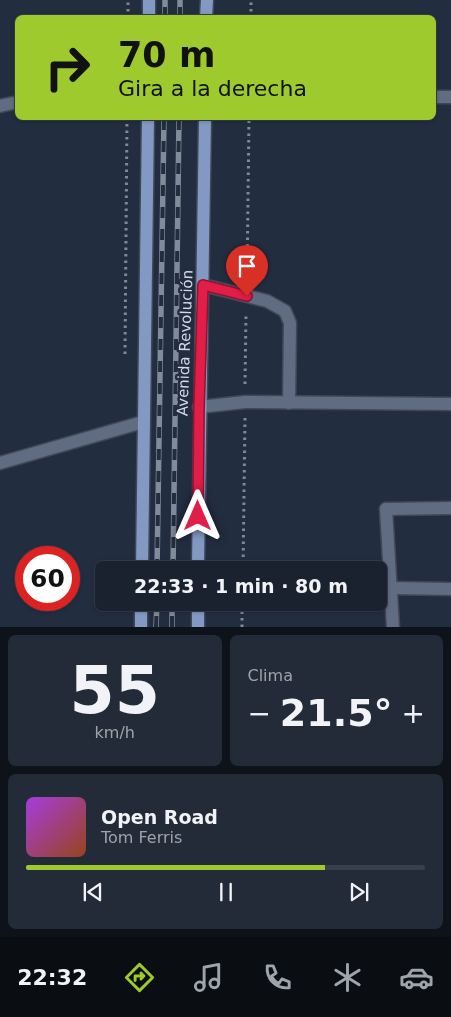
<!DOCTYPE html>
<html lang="es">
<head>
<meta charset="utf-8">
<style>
  :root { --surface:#1a2230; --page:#232a38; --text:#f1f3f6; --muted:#9fa4ab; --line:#383f4c; --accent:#9fca2d }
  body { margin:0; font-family:"DejaVu Sans",sans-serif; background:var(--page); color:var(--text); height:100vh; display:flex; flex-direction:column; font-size:19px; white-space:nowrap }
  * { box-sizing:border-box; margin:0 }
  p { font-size:16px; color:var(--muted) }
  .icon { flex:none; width:28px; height:28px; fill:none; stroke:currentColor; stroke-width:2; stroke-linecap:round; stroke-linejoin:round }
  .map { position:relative; height:627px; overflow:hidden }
  .side { display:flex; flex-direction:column; gap:8px; padding:8px; background:#0e131a; flex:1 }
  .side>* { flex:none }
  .top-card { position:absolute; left:15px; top:15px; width:421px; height:105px; border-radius:8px; box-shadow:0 1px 4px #0004,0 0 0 1px var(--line); background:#9fca2d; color:#111; overflow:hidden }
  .speed { position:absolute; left:15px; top:546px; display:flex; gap:10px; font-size:25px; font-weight:700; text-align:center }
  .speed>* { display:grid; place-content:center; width:65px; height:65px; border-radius:50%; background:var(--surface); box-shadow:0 1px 4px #0004,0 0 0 1px var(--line); line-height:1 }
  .speed .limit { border:8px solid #d22; background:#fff; color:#111 }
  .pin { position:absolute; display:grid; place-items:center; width:42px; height:42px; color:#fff; margin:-51px -21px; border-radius:50% 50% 50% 0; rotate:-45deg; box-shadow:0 0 5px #0007 }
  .pin .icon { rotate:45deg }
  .me { position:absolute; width:55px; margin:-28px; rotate:0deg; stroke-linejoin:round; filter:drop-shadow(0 0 4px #0008) }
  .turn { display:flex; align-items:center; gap:18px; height:105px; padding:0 20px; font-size:22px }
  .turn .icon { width:65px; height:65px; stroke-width:2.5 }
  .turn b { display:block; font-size:35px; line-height:42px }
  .big { font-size:38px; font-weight:800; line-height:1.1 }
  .side .tile { flex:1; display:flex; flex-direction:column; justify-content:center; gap:8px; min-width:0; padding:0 18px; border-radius:8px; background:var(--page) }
  .side .dial { align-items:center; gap:0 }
  .dial b { font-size:65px; line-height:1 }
  .song { display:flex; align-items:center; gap:15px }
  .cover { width:60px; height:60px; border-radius:8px; background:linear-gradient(135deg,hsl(280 70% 55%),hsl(20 70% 35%)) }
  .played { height:5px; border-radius:2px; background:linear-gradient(90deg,var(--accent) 75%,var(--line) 75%) }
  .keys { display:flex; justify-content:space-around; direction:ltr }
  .heat { display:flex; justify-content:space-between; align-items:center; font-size:28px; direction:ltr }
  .side .tiles { flex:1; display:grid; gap:8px; grid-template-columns:1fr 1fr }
  .tile:last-child { grid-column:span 2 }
  .trip { position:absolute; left:95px; top:561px; width:292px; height:50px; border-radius:8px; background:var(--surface); box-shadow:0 1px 4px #0004,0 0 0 1px var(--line); font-weight:800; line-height:50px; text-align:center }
  .menu { display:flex; height:80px; justify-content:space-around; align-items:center; background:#0a0e13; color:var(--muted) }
  .menu .icon { width:35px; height:35px }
  .menu .selected { color:var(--accent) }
  .menu b { font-size:22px; color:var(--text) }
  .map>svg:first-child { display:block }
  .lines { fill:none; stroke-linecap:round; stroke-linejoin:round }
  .service-casing { stroke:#404858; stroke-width:15 }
  .pedestrian-casing { stroke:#404858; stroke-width:15 }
  .minor-casing { stroke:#404858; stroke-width:15 }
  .primary-casing { stroke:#404858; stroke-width:15 }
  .path { stroke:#818999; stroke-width:3; stroke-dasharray:2.5 4; stroke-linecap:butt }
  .service { stroke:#606c82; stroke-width:12 }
  .pedestrian { stroke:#606c82; stroke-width:12 }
  .minor { stroke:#606c82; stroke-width:12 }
  .primary { stroke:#8299c4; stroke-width:12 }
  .rail-casing { stroke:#828b9a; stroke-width:5.5 }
  .rail { stroke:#232d40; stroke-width:4; stroke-dasharray:11; stroke-linecap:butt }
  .route-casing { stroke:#92132f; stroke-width:12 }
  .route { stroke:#e11d48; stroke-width:9 }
  .labels { text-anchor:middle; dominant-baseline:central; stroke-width:5; stroke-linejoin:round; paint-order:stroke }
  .street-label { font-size:15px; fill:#d3dae7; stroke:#232d40 }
</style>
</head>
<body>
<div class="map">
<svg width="451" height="627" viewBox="0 0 451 627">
  <rect width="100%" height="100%" fill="#232d40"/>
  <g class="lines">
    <defs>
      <polyline id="service" points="203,285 267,301 285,311 290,323 289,403"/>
      <g id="pedestrian">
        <polyline points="386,509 451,508"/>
        <polyline points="390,588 451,589"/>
      </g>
      <g id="minor">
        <polyline points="434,97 451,97"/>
        <polyline points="0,106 18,102"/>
        <polyline points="199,407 245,402 451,404"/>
        <polyline points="0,463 143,422"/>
        <polyline points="386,509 393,627"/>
      </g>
      <g id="primary">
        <polyline points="149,18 149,0"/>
        <polyline points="206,18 207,0"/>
        <polyline points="142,570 148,118"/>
        <path d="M198 570C199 419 203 268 205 118"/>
        <polyline points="141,627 141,602"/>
        <polyline points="198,627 198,602"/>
      </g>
    </defs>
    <use href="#service" class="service-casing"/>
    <use href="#pedestrian" class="pedestrian-casing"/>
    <use href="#minor" class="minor-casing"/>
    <use href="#primary" class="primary-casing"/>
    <g class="path">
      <polyline points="128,18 128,0"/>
      <polyline points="251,18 251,0"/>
      <polyline points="247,279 249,118"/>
      <polyline points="125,354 127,118"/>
      <polyline points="245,384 246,313"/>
      <polyline points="243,570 245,418"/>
      <polyline points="242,627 242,602"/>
    </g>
    <use href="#service" class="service"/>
    <use href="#pedestrian" class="pedestrian"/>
    <use href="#minor" class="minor"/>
    <use href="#primary" class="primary"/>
    <defs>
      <g id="rail">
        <polyline points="165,18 165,0"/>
        <polyline points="180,18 180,0"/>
        <polyline points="157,570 164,118"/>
        <polyline points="173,570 179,118"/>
        <polyline points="156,627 157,602"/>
        <polyline points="172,627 172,602"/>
      </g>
    </defs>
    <use href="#rail" class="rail-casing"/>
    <use href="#rail" class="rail"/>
  </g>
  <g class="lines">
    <defs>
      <polyline id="route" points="198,516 199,407 203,285 247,296"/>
    </defs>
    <use href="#route" class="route-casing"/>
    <use href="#route" class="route"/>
  </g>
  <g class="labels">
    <g class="street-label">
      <text transform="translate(185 343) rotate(-88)">Avenida Revolución</text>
    </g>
  </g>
</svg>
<div class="speed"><div class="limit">60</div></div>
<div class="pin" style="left:247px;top:296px;background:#d93025"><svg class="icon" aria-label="arrive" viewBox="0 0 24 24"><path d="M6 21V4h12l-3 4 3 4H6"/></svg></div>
<svg class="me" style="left:198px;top:516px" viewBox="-20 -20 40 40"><path d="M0-17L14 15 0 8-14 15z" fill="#e11d48" stroke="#fff" stroke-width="4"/></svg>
<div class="trip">22:33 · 1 min · 80 m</div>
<div class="top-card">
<div class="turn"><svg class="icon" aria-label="right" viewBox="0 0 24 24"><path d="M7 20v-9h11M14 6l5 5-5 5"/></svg><div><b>70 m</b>Gira a la derecha</div></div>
</div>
</div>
<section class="side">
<div class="tiles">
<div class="tile dial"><b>55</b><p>km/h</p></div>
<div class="tile"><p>Clima</p>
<div class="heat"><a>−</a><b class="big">21.5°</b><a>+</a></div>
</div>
<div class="tile">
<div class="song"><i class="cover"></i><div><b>Open Road</b><p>Tom Ferris</p></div></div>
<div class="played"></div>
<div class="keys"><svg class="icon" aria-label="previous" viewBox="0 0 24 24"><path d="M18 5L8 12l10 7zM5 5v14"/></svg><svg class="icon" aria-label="pause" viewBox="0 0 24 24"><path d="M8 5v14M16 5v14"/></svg><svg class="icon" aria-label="next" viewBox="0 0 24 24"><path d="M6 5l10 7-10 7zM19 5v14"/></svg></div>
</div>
</div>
</section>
<nav class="menu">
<b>22:32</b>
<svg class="icon selected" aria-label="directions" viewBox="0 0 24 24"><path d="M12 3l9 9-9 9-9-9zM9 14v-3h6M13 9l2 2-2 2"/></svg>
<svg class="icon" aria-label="music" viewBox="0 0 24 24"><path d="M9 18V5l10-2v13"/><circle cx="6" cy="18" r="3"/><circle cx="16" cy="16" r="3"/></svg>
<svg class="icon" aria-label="phone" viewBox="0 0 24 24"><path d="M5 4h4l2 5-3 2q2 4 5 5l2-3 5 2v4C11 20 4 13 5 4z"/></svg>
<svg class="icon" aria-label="climate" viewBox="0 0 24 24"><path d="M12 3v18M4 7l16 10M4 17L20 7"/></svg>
<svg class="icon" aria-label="car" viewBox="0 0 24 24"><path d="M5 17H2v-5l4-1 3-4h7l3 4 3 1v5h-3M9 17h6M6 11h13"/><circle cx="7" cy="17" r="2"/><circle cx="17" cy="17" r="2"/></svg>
</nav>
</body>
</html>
